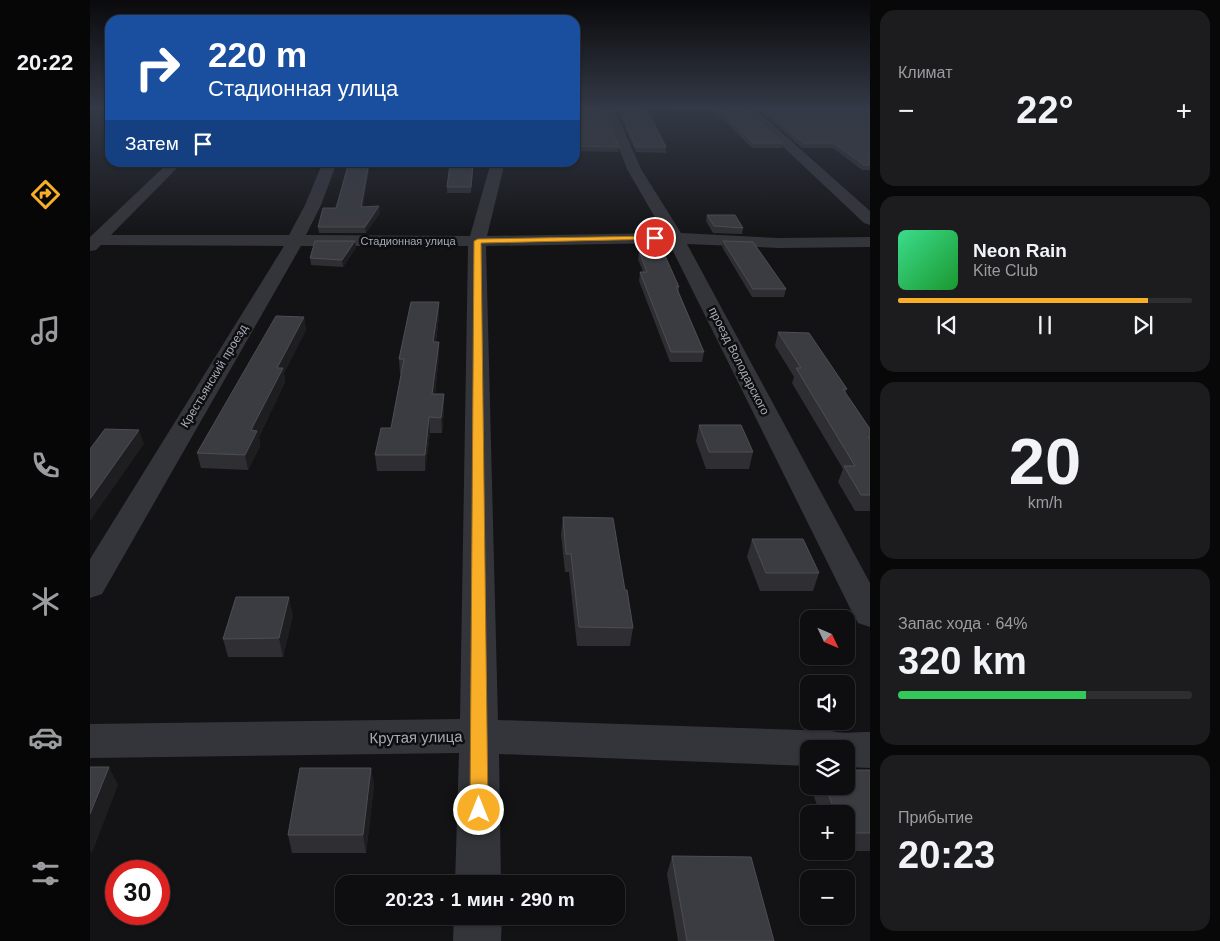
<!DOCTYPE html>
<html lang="ru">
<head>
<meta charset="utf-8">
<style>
  :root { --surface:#0e0e10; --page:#1c1c1e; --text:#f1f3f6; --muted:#9b9c9f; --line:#2e2e30; --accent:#f9ae28 }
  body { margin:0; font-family:Arial,sans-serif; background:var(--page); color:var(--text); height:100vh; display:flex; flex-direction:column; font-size:19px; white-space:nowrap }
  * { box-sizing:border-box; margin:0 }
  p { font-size:16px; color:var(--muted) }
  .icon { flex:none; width:28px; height:28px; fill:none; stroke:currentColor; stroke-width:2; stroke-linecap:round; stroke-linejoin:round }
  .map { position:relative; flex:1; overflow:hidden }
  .side { display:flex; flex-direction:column; gap:10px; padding:10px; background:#080809; width:350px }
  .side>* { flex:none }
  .guide { position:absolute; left:15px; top:15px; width:475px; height:152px; border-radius:15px; box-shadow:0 1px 4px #0004,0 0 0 1px var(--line); background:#1a4fa0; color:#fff; overflow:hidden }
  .needle { width:32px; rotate:134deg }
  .controls { position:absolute; left:710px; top:610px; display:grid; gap:10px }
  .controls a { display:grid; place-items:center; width:55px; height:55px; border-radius:10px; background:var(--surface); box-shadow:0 1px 4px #0004,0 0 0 1px var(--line); font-size:25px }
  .speed { position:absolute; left:15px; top:860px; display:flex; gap:10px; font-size:25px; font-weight:700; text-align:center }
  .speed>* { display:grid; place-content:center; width:65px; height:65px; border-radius:50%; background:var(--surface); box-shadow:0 1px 4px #0004,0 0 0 1px var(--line); line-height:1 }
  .speed .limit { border:8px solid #d22; background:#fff; color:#111 }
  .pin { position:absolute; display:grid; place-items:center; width:42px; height:42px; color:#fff; margin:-21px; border:2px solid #fff; border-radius:50%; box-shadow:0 1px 5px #0007 }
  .me { position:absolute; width:55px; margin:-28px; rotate:0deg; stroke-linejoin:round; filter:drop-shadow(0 0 4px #0008) }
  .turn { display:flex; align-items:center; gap:18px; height:105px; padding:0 20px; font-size:22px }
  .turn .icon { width:65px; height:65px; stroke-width:2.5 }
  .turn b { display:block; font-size:35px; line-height:42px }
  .then { display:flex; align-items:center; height:48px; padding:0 20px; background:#0003; gap:10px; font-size:19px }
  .big { font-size:38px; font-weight:700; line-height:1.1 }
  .side .tile { flex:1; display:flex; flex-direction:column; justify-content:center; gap:8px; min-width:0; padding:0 18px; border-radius:15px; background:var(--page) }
  .side .dial { align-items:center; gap:0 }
  .dial b { font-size:65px; line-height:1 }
  .song { display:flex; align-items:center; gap:15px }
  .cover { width:60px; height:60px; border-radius:8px; background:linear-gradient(135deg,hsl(150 70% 55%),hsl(130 70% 35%)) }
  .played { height:5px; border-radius:2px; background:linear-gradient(90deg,var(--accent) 85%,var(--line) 85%) }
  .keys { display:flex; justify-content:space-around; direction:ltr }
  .heat { display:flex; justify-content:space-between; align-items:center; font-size:28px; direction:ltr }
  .charge { height:8px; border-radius:4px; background:linear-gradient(90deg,#34c759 64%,var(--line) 0) }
  .trip { position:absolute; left:245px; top:875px; width:290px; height:50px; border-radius:15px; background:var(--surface); box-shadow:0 1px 4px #0004,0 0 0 1px var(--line); font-weight:700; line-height:50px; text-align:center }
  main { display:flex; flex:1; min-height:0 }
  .menu { display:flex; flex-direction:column; width:90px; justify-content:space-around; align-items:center; background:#060606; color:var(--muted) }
  .menu .icon { width:35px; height:35px }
  .menu .active { color:var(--accent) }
  .menu b { font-size:22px; color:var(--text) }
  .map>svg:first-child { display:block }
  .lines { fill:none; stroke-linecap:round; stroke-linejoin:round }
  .minor { fill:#34353a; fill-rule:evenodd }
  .wall { fill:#2f2f33 }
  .shaded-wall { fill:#1e1e21 }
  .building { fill:#3b3c41; stroke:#4c4e53 }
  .route { fill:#f9ae28; stroke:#a2711a }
  .labels { text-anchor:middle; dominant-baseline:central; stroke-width:5; stroke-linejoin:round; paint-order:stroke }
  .far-street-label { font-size:11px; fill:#a4aab6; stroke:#0e0e10 }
  .street-label { font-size:12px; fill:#a4aab6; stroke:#0e0e10 }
  .near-street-label { font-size:15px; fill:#a4aab6; stroke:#0e0e10 }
</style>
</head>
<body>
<main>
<nav class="menu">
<b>20:22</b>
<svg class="icon active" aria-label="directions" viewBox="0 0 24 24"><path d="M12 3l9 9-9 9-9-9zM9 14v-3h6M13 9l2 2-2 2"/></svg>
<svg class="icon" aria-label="music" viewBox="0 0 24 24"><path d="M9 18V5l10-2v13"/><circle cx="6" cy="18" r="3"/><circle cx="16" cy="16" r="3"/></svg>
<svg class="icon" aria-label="phone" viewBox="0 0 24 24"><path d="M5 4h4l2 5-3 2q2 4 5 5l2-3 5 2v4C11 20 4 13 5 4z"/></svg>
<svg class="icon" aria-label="climate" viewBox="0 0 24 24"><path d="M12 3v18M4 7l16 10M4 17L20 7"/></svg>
<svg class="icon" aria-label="car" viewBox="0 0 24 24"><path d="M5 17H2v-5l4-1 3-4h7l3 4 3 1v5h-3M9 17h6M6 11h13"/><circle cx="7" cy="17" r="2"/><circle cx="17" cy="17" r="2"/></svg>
<svg class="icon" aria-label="filters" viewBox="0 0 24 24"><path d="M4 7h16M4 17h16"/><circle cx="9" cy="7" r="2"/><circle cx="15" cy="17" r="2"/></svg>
</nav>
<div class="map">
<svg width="780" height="941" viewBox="0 0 780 941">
  <rect width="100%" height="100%" fill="#131315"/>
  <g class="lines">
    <g class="minor">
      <path d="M513 108H524L551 169 591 233 689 238 780 237V247L689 248 597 244 780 583V627L768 623 763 614 579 243 396 246 408 720 742 731C750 734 769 732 780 732V768L756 767V749H719V766L409 754 411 884H365L369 753 0 758V724L370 719 378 246H211L12 594 0 598V559L194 246 11 245 6 250 0 251V237L79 162H93L21 235H199L215 205 233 162H247L231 205 216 235 380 236 401 162H415L397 236 574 233 537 169Z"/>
      <polygon points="652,108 664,108 780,211 780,225 774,223"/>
      <polygon points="364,916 412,916 411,941 363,941"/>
    </g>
  </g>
  <g class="wall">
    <polygon points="485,108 529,147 528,152 485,151"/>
    <polygon points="526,108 556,108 576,147 576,153 546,152"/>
    <polygon points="578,108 655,108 693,143 692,148 662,148 623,110 580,110"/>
    <polygon points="667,108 780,108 780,170 772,170 743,148 712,148"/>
    <polygon points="137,162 231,162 229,166 138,166"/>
    <polygon points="247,162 280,162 273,207 290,213 276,233 229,233 228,227 246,208 258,166 248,166"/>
    <polygon points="383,170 381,193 357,193 357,187"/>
    <polygon points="617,215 653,228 652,234 623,233 616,221"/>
    <polygon points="633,241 696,289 694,297 662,297 632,247"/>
    <polygon points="266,248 253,267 221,265 220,258"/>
    <polygon points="549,251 589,287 589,292 614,352 612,362 580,362 549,281 550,272 553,272 548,259"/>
    <polygon points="349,302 349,316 346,342 349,342 349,356 345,394 354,409 352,433 340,433 335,471 287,471 285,455 301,428 311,374 310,374 309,359"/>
    <polygon points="214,317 216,330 194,373 195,382 169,437 170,446 158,470 111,468 107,453"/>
    <polygon points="688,332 757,389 755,393 780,429 780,511 765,511 748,482 753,469 702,383 704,377 685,346"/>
    <polygon points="609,425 663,452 659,469 616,469 606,441"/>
    <polygon points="473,517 535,590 543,628 540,646 487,646 479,572 475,572 471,535"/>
    <polygon points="662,539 729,573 723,591 670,591 657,557"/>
    <polygon points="203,615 193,657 138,657 133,639"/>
    <polygon points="281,768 284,786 276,853 202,853 198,835"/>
    <polygon points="780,770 780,851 756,851 756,814 730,814 721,788 722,786 756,786"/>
    <polygon points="582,856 684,941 588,941 577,874"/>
  </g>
  <g class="shaded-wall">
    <polygon points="279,162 280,162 272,213 271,207"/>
    <polygon points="289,206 290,213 276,233 275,227"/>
    <polygon points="265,241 266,248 253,267 252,260"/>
    <polygon points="349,302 349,316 344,356 343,342"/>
    <polygon points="214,317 216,330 194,373 195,382 169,437 170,446 158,470 155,455 161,430 187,368"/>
    <polygon points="349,342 349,356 343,409 342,394"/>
    <polygon points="354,394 354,409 352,433 351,418"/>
    <polygon points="339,417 340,433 335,471 335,455"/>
    <polygon points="49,430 54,444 0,521 0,499"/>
    <polygon points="199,597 203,615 193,657 189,638"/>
    <polygon points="19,767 28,785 2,853 0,850 0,814"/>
    <polygon points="281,768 284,786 276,853 273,835"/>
  </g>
  <g class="building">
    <polygon points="485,108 513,108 529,147 485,146"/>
    <polygon points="529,108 556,108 576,147 546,147"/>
    <polygon points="627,108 655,108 693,143 663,143"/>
    <polygon points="673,108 780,108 780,165 774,165 744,143 713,143"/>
    <polygon points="259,162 279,162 271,207 289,206 275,227 228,227 233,208 246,208"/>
    <polygon points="360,164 383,164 381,187 357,187"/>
    <polygon points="617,215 645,215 653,228 624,226"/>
    <polygon points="225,241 265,241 252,260 220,258"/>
    <polygon points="633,241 663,242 696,289 663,289"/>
    <polygon points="549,251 573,251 589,287 586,287 614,352 581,352 550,272 557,272"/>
    <polygon points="321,302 349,302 343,342 349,342 342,394 354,394 351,418 339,417 335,455 285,455 291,428 301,428 314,359 309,359"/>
    <polygon points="186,316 214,317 187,368 193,368 161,430 167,431 155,455 107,453"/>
    <polygon points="688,332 719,333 757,389 753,389 780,429 780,437 778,437 780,439 780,495 771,495 754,466 765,466 706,368 711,368"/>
    <polygon points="609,425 651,425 663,452 619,452"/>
    <polygon points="15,429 49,430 0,499 0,449"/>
    <polygon points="473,517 523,518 535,590 537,590 543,628 489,627 481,554 476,554"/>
    <polygon points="662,539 713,539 729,573 676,573"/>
    <polygon points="146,597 199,597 189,638 133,639"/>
    <polygon points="0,767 19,767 0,814"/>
    <polygon points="210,768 281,768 273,835 198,835"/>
    <polygon points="756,770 780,770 780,833 756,833 756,814 746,814 735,786 756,786"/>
    <polygon points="582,856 661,857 684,941 597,941"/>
  </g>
  <linearGradient id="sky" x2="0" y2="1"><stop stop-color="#0a0a0c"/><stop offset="0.45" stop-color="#333946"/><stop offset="1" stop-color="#333946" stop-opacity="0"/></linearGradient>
  <rect width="780" height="240" fill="url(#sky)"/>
  <polygon class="route" points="565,236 568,236 568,239 391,243 398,810 395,816 389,818 382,816 380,810 384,241 388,239"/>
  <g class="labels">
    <g class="far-street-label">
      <text x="318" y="241">Стадионная улица</text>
    </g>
    <g class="street-label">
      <text transform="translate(649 361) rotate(63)">проезд Володарского</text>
      <text transform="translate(124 376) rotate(-59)">Крестьянский проезд</text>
    </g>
    <g class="near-street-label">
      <text transform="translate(326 737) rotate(-1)">Крутая улица</text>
    </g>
  </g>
</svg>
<div class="controls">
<a><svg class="needle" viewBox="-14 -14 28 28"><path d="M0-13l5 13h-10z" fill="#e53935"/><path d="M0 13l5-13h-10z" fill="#9b9c9f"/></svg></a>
<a><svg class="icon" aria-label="sound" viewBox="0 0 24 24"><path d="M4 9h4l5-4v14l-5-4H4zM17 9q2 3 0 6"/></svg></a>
<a><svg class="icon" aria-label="layers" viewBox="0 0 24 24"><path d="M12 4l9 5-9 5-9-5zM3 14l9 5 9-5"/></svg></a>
<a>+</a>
<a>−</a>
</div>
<div class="speed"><div class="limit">30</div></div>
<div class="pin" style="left:565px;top:238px;background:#d93025"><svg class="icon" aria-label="arrive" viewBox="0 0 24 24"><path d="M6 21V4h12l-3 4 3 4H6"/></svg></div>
<svg class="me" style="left:389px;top:810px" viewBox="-20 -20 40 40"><circle r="17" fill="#f9ae28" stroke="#fff" stroke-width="3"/><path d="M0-11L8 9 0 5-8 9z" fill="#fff"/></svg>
<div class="trip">20:23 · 1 мин · 290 m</div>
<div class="guide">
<div class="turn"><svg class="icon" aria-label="right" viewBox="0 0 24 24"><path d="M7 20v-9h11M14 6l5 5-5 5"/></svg><div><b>220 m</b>Стадионная улица</div></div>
<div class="then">Затем<svg class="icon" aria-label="arrive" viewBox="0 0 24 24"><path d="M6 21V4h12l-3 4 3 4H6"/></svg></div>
</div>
</div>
<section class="side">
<div class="tile"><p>Климат</p>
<div class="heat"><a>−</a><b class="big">22°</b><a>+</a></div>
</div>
<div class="tile">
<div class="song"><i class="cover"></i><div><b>Neon Rain</b><p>Kite Club</p></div></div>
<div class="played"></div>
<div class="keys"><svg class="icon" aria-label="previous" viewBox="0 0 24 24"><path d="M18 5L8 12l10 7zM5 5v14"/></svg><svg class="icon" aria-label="pause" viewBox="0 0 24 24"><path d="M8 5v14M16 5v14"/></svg><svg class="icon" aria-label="next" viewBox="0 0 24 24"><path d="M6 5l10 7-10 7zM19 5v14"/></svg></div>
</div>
<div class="tile dial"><b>20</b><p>km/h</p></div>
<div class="tile"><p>Запас хода · 64%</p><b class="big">320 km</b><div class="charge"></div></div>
<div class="tile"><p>Прибытие</p><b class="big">20:23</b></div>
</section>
</main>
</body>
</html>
